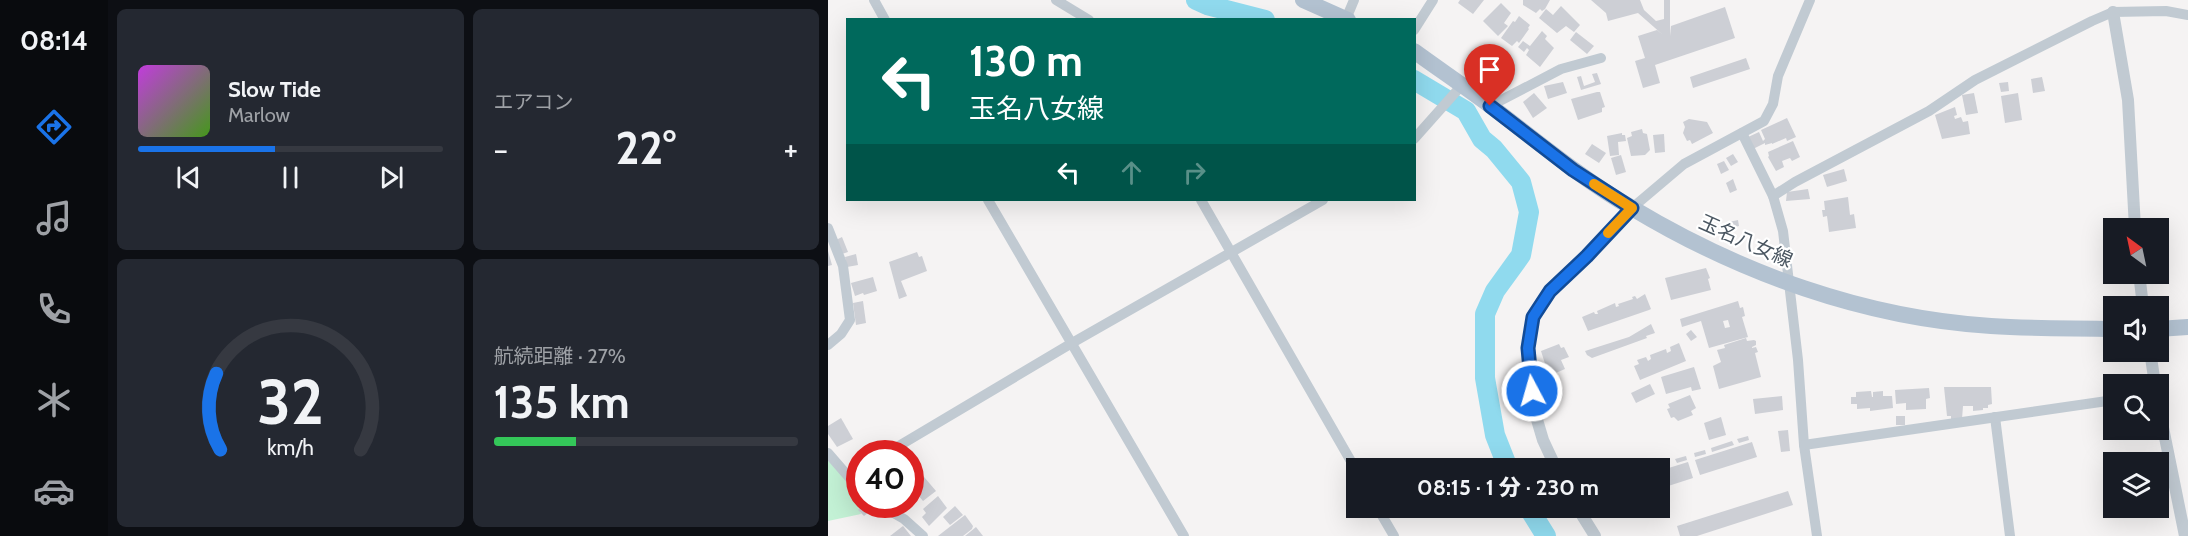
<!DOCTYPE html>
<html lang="ja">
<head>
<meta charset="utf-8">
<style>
  :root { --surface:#171b24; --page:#242831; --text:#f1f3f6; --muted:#9ea1a6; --line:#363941; --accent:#1a73e8 }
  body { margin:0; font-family:Cabin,"Noto Sans JP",sans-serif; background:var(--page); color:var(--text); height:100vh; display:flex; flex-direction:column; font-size:22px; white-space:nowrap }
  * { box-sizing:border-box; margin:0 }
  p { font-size:20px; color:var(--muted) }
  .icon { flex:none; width:33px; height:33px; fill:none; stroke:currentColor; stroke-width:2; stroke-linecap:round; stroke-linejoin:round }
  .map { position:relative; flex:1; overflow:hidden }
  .panel { display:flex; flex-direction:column; gap:9px; padding:9px; background:#0d0f14; width:720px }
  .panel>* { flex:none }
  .guide { position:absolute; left:18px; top:18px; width:570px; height:183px; border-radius:0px; box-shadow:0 6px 24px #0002; background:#00695c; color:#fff; overflow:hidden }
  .needle { width:39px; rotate:327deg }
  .tools { position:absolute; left:1275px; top:218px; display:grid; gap:12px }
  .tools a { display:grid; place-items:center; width:66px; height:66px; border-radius:0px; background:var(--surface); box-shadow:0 6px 24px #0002; font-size:30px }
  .speed { position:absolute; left:18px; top:440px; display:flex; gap:12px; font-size:30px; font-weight:700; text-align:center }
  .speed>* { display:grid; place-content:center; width:78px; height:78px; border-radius:50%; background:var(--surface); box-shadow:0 6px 24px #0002; line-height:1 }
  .speed .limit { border:9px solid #d22; background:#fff; color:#111 }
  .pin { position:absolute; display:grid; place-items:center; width:51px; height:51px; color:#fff; margin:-62px -26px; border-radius:50% 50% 50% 0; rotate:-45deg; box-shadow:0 0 6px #0007 }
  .pin .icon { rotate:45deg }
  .me { position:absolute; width:66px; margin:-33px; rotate:354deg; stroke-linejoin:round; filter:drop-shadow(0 0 4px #0008) }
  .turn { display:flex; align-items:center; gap:21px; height:126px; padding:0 24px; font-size:27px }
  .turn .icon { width:78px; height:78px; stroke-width:2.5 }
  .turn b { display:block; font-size:42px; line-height:51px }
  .lanes { display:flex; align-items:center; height:57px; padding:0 24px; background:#0003; justify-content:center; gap:30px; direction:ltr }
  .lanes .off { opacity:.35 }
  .big { font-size:45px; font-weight:800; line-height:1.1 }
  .panel .tile { flex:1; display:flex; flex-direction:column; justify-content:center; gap:9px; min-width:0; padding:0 21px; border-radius:9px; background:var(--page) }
  .panel .dial { align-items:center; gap:0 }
  .dial svg { height:156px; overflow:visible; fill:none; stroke:var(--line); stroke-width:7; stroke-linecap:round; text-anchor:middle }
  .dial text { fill:var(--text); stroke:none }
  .song { display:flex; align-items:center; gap:18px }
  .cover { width:72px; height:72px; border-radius:9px; background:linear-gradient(135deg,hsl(290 70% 55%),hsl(100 70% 35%)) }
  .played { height:6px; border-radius:3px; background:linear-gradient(90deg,var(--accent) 45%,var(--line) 45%) }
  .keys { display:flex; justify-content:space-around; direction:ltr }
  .heat { display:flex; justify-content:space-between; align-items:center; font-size:33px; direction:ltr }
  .charge { height:9px; border-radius:4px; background:linear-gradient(90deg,#34c759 27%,var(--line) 0) }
  .panel .tiles { flex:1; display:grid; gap:9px; grid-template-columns:repeat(2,1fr) }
  .trip { position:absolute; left:518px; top:458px; width:324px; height:60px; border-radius:0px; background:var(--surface); box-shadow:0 6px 24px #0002; font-weight:800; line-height:60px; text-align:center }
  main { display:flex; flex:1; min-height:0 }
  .tabs { display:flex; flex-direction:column; width:108px; justify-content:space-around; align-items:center; background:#090b0e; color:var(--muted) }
  .tabs .icon { width:42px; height:42px }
  .tabs .active { color:var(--accent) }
  .tabs b { font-size:27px; color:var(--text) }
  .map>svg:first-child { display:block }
  .green { fill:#c3f1d5 }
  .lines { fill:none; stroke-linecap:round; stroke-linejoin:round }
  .river { stroke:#90daee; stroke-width:20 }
  .building { fill:#cdcfd5; fill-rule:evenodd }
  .minor { stroke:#c1cad2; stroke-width:10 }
  .tertiary { stroke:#c1cad2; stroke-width:12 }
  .primary { stroke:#b3c2d1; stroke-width:16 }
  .route-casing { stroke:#114b97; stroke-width:15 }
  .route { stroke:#1a73e8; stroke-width:10 }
  .slow { stroke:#f59e0b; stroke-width:10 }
  .labels { text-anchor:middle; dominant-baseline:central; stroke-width:4.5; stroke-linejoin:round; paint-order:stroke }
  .street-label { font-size:20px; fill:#4a5661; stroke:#fff }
</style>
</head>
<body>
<main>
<nav class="tabs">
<b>08:14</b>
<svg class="icon active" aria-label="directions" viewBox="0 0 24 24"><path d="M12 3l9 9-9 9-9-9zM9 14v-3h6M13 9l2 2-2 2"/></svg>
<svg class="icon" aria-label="music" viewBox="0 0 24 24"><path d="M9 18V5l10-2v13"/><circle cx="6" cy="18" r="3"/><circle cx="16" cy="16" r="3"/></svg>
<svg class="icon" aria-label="phone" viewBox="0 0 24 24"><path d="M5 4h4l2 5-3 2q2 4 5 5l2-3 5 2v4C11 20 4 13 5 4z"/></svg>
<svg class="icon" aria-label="climate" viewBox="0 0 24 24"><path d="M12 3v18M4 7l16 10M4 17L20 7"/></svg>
<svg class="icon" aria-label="car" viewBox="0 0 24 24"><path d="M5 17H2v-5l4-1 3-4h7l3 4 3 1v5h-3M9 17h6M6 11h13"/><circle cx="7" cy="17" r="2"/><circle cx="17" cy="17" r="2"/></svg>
</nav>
<section class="panel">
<div class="tiles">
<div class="tile">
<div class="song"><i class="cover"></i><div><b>Slow Tide</b><p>Marlow</p></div></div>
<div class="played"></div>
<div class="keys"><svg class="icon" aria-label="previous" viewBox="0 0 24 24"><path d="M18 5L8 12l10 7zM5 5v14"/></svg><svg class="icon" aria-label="pause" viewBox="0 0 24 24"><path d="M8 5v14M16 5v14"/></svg><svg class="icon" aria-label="next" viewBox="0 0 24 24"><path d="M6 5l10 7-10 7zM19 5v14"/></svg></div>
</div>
<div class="tile"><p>エアコン</p>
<div class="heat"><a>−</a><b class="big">22°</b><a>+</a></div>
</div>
<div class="tile dial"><svg viewBox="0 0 100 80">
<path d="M14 69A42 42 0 1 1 86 69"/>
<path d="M14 69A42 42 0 0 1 12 30" stroke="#1a73e8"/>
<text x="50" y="56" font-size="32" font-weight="700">32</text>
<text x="50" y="72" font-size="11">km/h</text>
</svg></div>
<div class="tile"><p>航続距離 · 27%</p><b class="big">135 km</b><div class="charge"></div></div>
</div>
</section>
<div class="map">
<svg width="1360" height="536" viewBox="0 0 1360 536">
  <rect width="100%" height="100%" fill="#f5f3f3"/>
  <polygon class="green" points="0,457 18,476 33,514 0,521"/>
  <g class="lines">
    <g class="river">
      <polyline points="368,0 379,5 437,20"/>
      <polyline points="586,80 638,111 654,139 666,149 693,182 701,212 693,255 667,291 657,314 657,378 667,435 680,468"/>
      <polyline points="700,507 718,536"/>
    </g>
  </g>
  <g class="building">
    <polygon points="632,0 656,0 645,14 630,3"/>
    <polygon points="695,0 722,0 717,9 714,11 712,9 708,13 695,5"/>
    <polygon points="763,0 812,0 816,10 828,21 836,19 836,0 842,0 842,36 843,26 897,7 907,38 827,65 832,83 815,88 807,61 817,58 810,36 829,30 835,35 810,13 780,21 778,13"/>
    <polygon points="673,3 683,13 676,23 680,26 670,36 655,21"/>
    <polygon points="733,6 752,25 746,32 738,26 729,33 711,18 718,9 725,15"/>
    <polygon points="691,16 702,25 700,28 701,29 691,43 689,41 684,46 673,38 685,21 687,22"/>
    <polygon points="714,31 719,36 717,39 726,48 712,67 698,55 701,50 699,48 696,52 690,47 695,41 702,46"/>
    <polygon points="748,32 766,46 759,54 742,40"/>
    <polygon points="918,58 922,69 865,88 862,77"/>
    <polygon points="769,73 773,84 753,90 749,77 753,76 756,86 767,82 764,74"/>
    <polygon points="1214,77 1217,91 1205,93 1203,79"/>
    <polygon points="735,82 739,93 720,99 716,86"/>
    <polygon points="1180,82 1181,91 1173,92 1171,83"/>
    <polygon points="769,92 772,92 777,107 774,108 774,112 750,120 743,99"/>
    <polygon points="706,93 719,108 705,118 695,102"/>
    <polygon points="1146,93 1150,113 1138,115 1134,95"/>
    <polygon points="1190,93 1194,120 1177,123 1173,96"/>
    <polygon points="1127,107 1129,115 1126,116 1127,119 1133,117 1135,122 1140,121 1142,134 1114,139 1107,115"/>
    <polygon points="959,118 968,137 959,141 958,138 944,144 944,143 937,145 937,143 923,150 918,138 931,132 935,141 937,139 933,130"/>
    <polygon points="861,119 879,122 885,133 864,144 862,140 859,141 855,133 857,127 855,122"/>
    <polygon points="814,129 815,133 819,134 822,150 817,155 803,156 799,138 804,136 803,132"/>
    <polygon points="794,133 794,135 797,135 798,141 790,142 791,155 782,156 779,136"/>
    <polygon points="836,134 837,152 827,153 825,135"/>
    <polygon points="965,141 972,157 964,161 962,158 954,161 956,167 948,171 940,157 941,156 940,152"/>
    <polygon points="764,144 778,153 771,163 757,154"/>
    <polygon points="905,154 910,162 903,166 898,158"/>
    <polygon points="793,155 798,172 788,175 783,158"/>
    <polygon points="896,161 901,170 893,174 889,164"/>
    <polygon points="1016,169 1019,181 999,187 995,175"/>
    <polygon points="905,179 909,190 902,193 898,183"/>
    <polygon points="980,189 982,199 958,201 959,192"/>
    <polygon points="1020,197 1022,215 1026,214 1028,228 1001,232 999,216 995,217 994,210 997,210 996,201"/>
    <polygon points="910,220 911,226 902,228 901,222"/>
    <polygon points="14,237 20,252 14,254 8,240"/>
    <polygon points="0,251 4,265 0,266"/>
    <polygon points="89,252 91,257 94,256 99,271 73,281 79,296 71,299 61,262"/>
    <polygon points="28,254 30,265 19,267 17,257"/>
    <polygon points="878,268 882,278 880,279 883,290 843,300 837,278"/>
    <polygon points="45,277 49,291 36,295 35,293 27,296 23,283"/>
    <polygon points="817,294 823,309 821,310 760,331 754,317 766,312 767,314 770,314 769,311 787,303 788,307 791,306 790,304 805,299 804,297 807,296 809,299"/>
    <polygon points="35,301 38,323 28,325 25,303"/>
    <path d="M910 301 912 308 915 307 917 316 914 317 920 337 881 348 873 321 854 327 852 319ZM900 320 902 327 897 328 895 321Z"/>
    <polygon points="823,324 827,333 818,336 819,338 764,358 759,355 757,351 801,337"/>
    <polygon points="863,330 869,337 863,341 858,334"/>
    <polygon points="918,338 919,341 926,340 928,341 928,345 924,347 924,348 928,347 930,352 927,353 933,377 891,389 885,366 893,362 889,350 897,348 896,345"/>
    <polygon points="851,343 858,361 812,380 806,366 811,364 809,360 818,357 820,361 823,359 822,355 838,349 839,353 843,351 842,347"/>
    <polygon points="731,344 733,348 736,347 741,357 733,360 737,369 723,375 722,372 720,373 713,351"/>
    <polygon points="866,367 873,389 864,391 863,387 838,394 833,377"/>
    <polygon points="727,377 729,384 722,387 720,380"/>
    <polygon points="822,384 827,394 808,403 803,393"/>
    <polygon points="1116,387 1163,387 1164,404 1160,405 1160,408 1155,408 1155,410 1145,411 1145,406 1135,406 1134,419 1123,419 1123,416 1119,416"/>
    <polygon points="1101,388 1102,398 1098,399 1098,409 1078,410 1078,403 1068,404 1067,390"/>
    <polygon points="1043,391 1044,397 1045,397 1045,392 1055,391 1055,396 1064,396 1065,408 1042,411 1042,408 1029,409 1029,404 1023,404 1023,397 1028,397 1028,392"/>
    <polygon points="862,395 868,408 863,411 865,415 850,421 846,417 843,418 839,409 842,408 840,404"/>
    <polygon points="954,396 955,410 927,414 925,399"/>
    <rect x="1068" y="416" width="9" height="9"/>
    <polygon points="893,417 898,435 881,440 876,423"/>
    <polygon points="13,418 25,439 9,447 0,434 0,426"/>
    <polygon points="960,430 962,451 953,452 950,431"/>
    <polygon points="920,436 921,440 911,443 909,439"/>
    <polygon points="904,441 906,445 884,452 883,448"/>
    <polygon points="924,442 929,457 872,475 867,460"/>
    <polygon points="877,450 878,454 867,457 866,453"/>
    <polygon points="858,456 859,460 849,463 847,459"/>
    <polygon points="841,461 842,465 832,468 821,468"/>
    <polygon points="860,462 865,478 831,489 831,471"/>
    <polygon points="91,471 108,491 95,501 90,495 82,501 82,478"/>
    <polygon points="960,491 965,505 869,536 852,536 849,526"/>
    <polygon points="110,496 119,508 101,526 94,517 98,513 95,509"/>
    <polygon points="36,504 40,504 45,509 36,516 30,510"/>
    <polygon points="127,506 135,515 122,525 115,517"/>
    <polygon points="137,515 145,526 144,529 135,536 110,536"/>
    <polygon points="75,526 83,536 62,536"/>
    <polygon points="148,527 155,536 137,536"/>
  </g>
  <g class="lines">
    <g class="minor">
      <polyline points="46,0 57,20"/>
      <polyline points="228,0 261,20"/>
      <polyline points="518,19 526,0"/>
      <polyline points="586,30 605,0"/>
      <polyline points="662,106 733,69 773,58"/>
      <polyline points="914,133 945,196 955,231 970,360 976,445 989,536"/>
      <polyline points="586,139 634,85"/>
      <polyline points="945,196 967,182 1101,111 1147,80 1264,21 1285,12 1338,11 1360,15"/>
      <polyline points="160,200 356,536"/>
      <polyline points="373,200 528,470"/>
      <polyline points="804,208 856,164 936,121 945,104 950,76 982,0"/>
      <polyline points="0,228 15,266 22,320 13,334 0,345"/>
      <polyline points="1167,417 1182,536"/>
      <polyline points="976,445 1286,400"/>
      <polyline points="0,453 32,490"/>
      <polyline points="59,453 244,343 495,200"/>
      <polyline points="50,504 76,519 95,536"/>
      <polyline points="549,507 566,536"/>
    </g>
    <g class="tertiary">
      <polyline points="1285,12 1300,100 1307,228"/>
      <polyline points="1311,273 1315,306"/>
      <polyline points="1322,351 1327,384"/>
      <polyline points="1330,403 1357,536"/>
      <polyline points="728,468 715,440 707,413 700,348 705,317 722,291 759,256 804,208"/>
      <polyline points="749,507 767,536"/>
    </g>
    <g class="primary">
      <polyline points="475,0 520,20"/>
      <path d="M586 51C612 70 639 88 664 107 710 142 754 179 804 208 912 273 1036 318 1163 326 1204 329 1245 328 1286 329"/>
      <polyline points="1330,329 1360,327"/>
    </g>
  </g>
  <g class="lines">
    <defs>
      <polyline id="route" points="662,106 745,170 804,208 759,256 722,291 705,317 700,348 704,391"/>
    </defs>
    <use href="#route" class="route-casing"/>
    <use href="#route" class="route"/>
    <polyline class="slow" points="766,184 804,208 780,233"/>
  </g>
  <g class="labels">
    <g class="street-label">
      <text transform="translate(918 241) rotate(24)">玉名八女線</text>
    </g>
  </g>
</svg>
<div class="tools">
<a><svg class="needle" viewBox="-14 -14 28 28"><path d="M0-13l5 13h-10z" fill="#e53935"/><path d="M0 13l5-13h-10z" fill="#9ea1a6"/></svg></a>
<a><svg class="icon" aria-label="sound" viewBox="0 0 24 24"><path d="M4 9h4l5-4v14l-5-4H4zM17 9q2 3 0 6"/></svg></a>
<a><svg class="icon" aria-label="search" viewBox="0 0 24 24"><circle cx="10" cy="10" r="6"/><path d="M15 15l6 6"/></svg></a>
<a><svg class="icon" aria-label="layers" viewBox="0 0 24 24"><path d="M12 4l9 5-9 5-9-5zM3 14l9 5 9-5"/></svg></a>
</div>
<div class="speed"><div class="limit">40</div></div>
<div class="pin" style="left:662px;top:106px;background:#d93025"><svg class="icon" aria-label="arrive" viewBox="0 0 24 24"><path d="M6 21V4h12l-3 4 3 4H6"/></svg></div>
<svg class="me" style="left:704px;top:391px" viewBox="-20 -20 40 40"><circle r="17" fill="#1a73e8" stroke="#fff" stroke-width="3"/><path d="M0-11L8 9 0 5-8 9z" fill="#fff"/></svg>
<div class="trip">08:15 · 1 分 · 230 m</div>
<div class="guide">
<div class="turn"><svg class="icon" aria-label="left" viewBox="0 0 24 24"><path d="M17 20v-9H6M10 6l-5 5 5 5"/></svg><div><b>130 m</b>玉名八女線</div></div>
<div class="lanes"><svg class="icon" aria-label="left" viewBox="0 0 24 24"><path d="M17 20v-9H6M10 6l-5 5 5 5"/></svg><svg class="icon off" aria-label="ahead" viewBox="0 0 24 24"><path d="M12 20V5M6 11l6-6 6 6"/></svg><svg class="icon off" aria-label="right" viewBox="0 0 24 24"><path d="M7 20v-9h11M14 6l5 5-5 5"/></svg></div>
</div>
</div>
</main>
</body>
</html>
